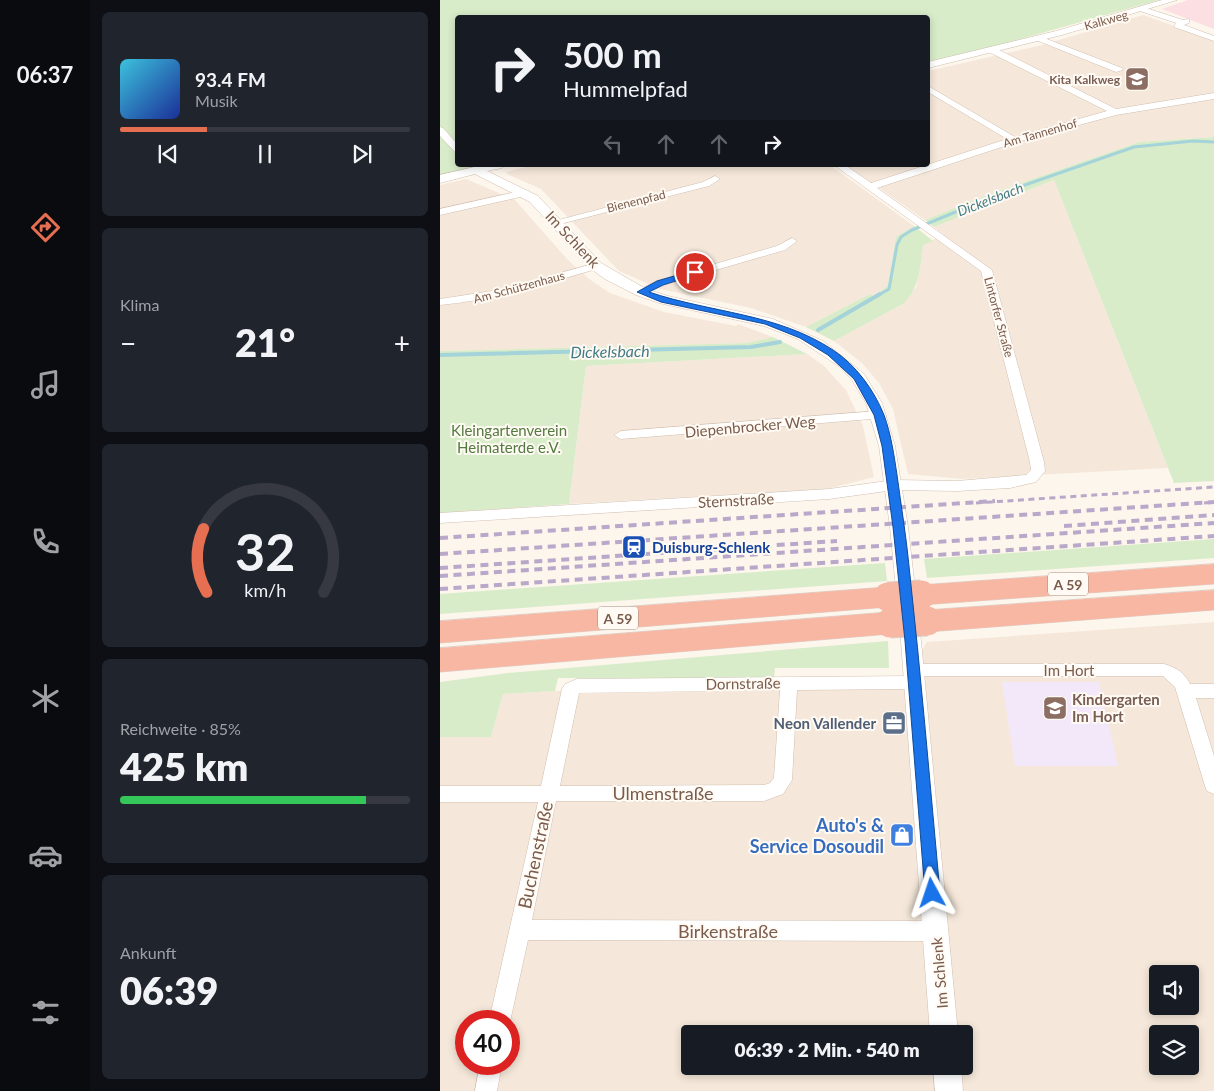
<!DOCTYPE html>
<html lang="de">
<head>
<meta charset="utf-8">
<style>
  :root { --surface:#171b24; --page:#20242c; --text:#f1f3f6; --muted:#9ea1a6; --line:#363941; --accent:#e76f51 }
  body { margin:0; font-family:Lato,sans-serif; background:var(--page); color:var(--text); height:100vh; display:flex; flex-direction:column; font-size:19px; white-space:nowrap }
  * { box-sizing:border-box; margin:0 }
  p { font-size:16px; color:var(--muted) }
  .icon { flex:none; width:28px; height:28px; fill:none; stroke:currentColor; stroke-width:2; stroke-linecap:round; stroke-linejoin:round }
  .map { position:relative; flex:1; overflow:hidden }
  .details { display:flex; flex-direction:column; gap:12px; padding:12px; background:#0d0f14; width:350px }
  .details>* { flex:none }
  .top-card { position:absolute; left:15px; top:15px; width:475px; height:152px; border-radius:5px; box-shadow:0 2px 8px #0003; background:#171b24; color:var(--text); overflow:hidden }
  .fabs { position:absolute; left:709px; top:965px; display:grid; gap:10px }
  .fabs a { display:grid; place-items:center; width:50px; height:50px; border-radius:5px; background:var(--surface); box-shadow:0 2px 8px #0003; font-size:25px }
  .speed { position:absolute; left:15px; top:1010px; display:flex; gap:10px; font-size:25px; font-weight:700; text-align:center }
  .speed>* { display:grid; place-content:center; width:65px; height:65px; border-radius:50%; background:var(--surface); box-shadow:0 2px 8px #0003; line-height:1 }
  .speed .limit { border:8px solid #d22; background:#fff; color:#111 }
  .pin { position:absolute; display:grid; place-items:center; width:42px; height:42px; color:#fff; margin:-21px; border:2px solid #fff; border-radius:50%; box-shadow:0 1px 5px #0007 }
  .me { position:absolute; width:55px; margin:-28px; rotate:355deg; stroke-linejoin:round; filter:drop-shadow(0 0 4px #0008) }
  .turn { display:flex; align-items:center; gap:18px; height:105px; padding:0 25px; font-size:22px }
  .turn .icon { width:65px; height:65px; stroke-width:2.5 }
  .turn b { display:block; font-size:35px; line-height:42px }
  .lanes { display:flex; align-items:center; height:48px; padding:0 25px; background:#0003; justify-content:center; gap:25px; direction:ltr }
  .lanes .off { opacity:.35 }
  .big { font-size:38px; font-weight:800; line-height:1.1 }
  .details .widget { flex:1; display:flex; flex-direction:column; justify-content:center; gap:8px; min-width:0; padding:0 18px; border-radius:8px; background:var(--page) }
  .details .dial { align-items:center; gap:0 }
  .dial svg { height:130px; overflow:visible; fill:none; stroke:var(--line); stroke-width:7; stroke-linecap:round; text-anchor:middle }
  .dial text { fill:var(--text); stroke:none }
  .song { display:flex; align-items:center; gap:15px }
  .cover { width:60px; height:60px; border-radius:8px; background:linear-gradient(135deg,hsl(190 70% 55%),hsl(230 70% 35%)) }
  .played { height:5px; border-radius:2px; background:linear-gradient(90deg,var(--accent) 30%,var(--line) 30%) }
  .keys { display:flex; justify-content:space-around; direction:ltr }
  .heat { display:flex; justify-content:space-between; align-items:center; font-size:28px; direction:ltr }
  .charge { height:8px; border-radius:4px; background:linear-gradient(90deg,#34c759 85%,var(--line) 0) }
  .trip { position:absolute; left:241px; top:1025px; width:292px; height:50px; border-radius:5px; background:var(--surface); box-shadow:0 2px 8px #0003; font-weight:800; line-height:50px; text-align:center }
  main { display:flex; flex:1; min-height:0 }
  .menu { display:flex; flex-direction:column; width:90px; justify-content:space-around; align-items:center; background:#090b0e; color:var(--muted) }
  .menu .icon { width:35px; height:35px }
  .menu .current { color:var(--accent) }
  .menu b { font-size:22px; color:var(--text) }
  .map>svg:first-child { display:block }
  .residential { fill:#f5e8da; fill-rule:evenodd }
  .education { fill:#f3e8fa }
  .medical { fill:#fbdfe3 }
  .green { fill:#d8ecc9 }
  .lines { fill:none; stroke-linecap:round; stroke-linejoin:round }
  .stream-far1 { stroke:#a5d3da; stroke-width:3 }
  .stream { stroke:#a5d3da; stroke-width:4 }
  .minor-casing { stroke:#d1beb0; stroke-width:1 }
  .tertiary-casing { stroke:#d1beb0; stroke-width:1 }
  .motorway-casing { stroke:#dad1cd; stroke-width:1 }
  .minor { fill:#fff; fill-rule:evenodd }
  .tertiary { fill:#fff; fill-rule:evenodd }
  .motorway { fill:#f7b7a3; fill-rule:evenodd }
  .rail-far1 { stroke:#b9a8c9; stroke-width:3; stroke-dasharray:6 4.5; stroke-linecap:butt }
  .rail { stroke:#b9a8c9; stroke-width:4; stroke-dasharray:8 5.5; stroke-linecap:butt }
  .motorway-bridge-casing { stroke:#dad1cd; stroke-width:31; stroke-linecap:butt }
  .motorway-bridge { stroke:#f7b7a3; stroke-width:29 }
  .route { fill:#1a73e8; stroke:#114b97 }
  .labels { text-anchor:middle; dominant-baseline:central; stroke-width:4; stroke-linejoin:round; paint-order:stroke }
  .far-street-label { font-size:12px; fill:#7a5c4d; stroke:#fffaf3 }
  .far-education-label { font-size:12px; font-weight:bold; fill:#785e54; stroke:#fffaf3; text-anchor:end }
  .far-water-label { font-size:14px; font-style:italic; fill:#437c86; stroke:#fffaf3 }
  .shield { fill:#fffaf3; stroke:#a28b7f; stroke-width:1 }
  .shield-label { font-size:14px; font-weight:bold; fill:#7a5c4d }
  .street-label { font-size:15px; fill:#7a5c4d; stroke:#fffaf3 }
  .park-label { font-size:15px; fill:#537a41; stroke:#fffaf3 }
  .transit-label { font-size:15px; font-weight:bold; fill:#164399; stroke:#fffaf3; text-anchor:start }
  .education-label { font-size:15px; font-weight:bold; fill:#785e54; stroke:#fffaf3; text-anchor:start }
  .service-label { font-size:15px; font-weight:bold; fill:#4e5e75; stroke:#fffaf3; text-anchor:end }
  .water-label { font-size:16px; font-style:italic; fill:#437c86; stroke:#fffaf3 }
  .near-street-label { font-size:18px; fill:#7a5c4d; stroke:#fffaf3 }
  .near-shop-label { font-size:18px; font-weight:bold; fill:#366cbe; stroke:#fffaf3; text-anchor:end }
</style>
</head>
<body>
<main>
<nav class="menu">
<b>06:37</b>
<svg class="icon current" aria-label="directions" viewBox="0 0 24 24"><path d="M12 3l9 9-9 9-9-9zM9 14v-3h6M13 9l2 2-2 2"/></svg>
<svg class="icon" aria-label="music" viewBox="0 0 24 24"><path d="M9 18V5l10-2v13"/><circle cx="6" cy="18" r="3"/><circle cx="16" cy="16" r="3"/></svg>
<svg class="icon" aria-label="phone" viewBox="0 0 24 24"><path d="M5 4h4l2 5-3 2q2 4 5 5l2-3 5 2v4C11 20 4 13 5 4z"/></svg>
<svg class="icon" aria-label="climate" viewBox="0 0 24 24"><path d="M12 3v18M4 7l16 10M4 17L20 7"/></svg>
<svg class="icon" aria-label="car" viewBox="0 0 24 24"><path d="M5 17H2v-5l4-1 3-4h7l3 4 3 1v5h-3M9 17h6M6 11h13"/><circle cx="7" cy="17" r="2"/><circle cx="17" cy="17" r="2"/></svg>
<svg class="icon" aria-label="filters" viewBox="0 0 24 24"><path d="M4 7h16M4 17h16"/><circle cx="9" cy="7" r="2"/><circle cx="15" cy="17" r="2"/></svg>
</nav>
<section class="details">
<div class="widget">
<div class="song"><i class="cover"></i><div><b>93.4 FM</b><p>Musik</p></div></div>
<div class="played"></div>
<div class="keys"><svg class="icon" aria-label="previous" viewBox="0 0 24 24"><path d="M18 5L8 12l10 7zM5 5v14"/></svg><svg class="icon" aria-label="pause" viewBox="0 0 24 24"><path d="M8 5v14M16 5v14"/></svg><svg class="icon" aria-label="next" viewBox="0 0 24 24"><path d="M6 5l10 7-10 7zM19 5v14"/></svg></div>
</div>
<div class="widget"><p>Klima</p>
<div class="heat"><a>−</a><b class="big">21°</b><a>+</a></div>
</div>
<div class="widget dial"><svg viewBox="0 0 100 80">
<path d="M14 69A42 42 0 1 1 86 69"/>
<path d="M14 69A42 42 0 0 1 12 30" stroke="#e76f51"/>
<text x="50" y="56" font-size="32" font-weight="700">32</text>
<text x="50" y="72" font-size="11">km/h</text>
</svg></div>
<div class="widget"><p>Reichweite · 85%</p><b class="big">425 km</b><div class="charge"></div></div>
<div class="widget"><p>Ankunft</p><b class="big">06:39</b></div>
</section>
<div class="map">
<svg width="774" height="1091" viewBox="0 0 774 1091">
  <rect width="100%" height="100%" fill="#fdf6ec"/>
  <g class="residential">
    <polygon points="703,15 774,40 774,137 699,142 544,196 485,220 406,165 488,165 488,71 602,45"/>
    <polygon points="94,165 390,165 474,226 456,238 448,285 434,297 430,294 366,327 311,308 220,289 179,271 101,189 67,174 66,172"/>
    <polygon points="26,179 75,200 127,259 149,279 170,293 224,312 296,326 298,324 333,337 307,343 0,351 0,185"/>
    <polygon points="614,180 728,468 522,479 468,474 453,409 439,383 422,363 394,341 463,304 476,287 483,244 504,235 494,227"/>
    <polygon points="367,354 383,365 406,390 423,426 434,477 387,489 129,504 146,366"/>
    <path d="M774 622V1091H0V737H51L63 694 115 691 459 686 487 642ZM718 974H750V1006H718ZM26 1021H69V1064H26ZM250 1034H525V1066H250ZM718 1034H750V1066H718Z"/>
  </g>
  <polygon class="education" points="562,682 659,682 678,766 575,766"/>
  <polygon class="medical" points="748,0 774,0 774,29 722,9"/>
  <g class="green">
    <polygon points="0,0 719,0 545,49 488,63 488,18 18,18 18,165 45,165 0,175"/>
    <polygon points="774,137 774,481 734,483 614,180 494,227 485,220 544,196 699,142"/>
    <path d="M474 226 493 241 483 245C480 266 480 288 463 304L394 341 366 327 430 294 434 297 448 285 456 237Z"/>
    <polygon points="333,337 367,354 146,366 129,504 0,513 0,351 307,343"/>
    <polygon points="774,539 774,558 487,578 484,559"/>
    <polygon points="445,563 447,581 0,614 0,594"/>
    <polygon points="448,641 449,668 335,668 334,679 118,678 115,691 63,694 51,737 0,737 0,682 68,673"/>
  </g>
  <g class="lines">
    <polyline class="stream-far1" points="437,296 449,289 457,245 461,237 472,230 559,194 694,147 753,141 774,142"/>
    <g class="stream">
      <polyline points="378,330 440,294"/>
      <polyline points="0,355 311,347 340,342"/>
    </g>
    <defs>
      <g id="minor">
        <polygon points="703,7 743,20 749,19 749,23 744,25 774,36 774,41 734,27 736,23 700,11 700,7"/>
        <polygon points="599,36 682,68 683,70 676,72 596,40 595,38"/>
        <polygon points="549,48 555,48 676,109 774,93 774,99 676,115 577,142 437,188 552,270 604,462 605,471 596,482 570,488 517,491 454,490 389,499 0,523 0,513 389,489 454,480 517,481 586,475 591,470 590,462 541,271 394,165 405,165 431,183 567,139 488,92 488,86 575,137 667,111 549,52"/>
        <polygon points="0,127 3,128 18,145 18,155 0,136"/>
        <polygon points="275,176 280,179 269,186 116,225 111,222 263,182"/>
        <polygon points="85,190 89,191 89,195 0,215 0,209"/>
        <polygon points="352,238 357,241 345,250 224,285 201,295 195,292 216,281 337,246"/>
        <path d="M156 263 160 264V268C107 283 55 300 0 305V299L59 290Z"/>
        <polygon points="439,411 446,415 444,418 181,439 174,435 181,431"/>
        <path d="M474 664H724C737 668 744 672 750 684H774V698H756L774 756V794L767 791 765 786 735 687 723 676H478L483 682 481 687 475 689 357 690 352 780 343 794 324 801H116L92 920 496 921 503 924 506 931 503 938 496 941 88 940 69 1026V1021H49L98 802H0V786H101L122 689 125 684 137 679 471 676 466 670 468 665ZM340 690 334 778 330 783 324 785 120 786 139 693Z"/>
        <polygon points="40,1064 62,1064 57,1091 35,1091"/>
      </g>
      <g id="tertiary">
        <polygon points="722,0 737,0 622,35 488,68 488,62 616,31"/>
        <polygon points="43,165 64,165 62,168 47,171 98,196 161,263 206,289 228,296 333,319 383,341 424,374 442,403 455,446 468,527 481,641 518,1034 490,1034 461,641 450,527 439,446 426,403 412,380 400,367 358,339 324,326 219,303 196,295 165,279 151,269 90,202 35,174 0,183 0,175"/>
        <polygon points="493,1066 521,1066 523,1091 495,1091"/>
      </g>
      <g id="motorway">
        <polygon points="774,564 774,584 481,605 471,602 467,595 471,588 481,585"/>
        <polygon points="448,587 458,590 462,597 458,604 448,607 0,643 0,621"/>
        <polygon points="774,590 774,610 487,632 477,629 472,621 477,613 487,610"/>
        <polygon points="450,612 460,615 465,623 460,631 450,634 0,672 0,648"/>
      </g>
    </defs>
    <use href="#minor" class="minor-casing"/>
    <use href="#tertiary" class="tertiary-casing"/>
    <use href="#motorway" class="motorway-casing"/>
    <use href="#minor" class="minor"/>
    <use href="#tertiary" class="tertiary"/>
    <use href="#motorway" class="motorway"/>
    <g class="rail-far1">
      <polyline points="536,503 774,487"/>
      <polyline points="764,503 774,502"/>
    </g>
    <g class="rail">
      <polyline points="624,526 774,515"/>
      <polyline points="0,538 555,501"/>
      <polyline points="0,554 774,502"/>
      <polyline points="0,568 397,541"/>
      <polyline points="0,576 774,523"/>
      <polyline points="0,589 774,536"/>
    </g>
    <defs>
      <g id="motorway-bridge">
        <polyline points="448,597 481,595"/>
        <polyline points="450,623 487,621"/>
      </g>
    </defs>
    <use href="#motorway-bridge" class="motorway-bridge-casing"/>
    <use href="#motorway-bridge" class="motorway-bridge"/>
  </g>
  <path class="route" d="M255 270 258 271V274L223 285 209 292C271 313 337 313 393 350 416 365 434 390 444 415 451 434 454 455 457 475 461 505 466 535 469 566 481 675 490 784 500 893L498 898 492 900 487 898 485 893 465 641 453 527 442 446 434 415 414 379 388 355 360 338 325 324 221 302 197 292 217 281Z"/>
  <defs>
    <symbol id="school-square" viewBox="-11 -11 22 22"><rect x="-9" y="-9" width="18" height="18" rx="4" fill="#8d6e63" stroke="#fffaf3"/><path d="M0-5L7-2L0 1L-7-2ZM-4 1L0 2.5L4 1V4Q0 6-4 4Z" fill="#fff"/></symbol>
    <symbol id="station-square" viewBox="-11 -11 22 22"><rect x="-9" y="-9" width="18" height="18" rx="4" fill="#1a4fb4" stroke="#fffaf3"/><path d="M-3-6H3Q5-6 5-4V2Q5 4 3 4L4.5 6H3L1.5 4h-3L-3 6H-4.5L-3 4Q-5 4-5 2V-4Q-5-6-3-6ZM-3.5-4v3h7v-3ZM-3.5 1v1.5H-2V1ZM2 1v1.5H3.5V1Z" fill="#fff"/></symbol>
    <symbol id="office-square" viewBox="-11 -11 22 22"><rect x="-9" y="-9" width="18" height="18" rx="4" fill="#5c6f8a" stroke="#fffaf3"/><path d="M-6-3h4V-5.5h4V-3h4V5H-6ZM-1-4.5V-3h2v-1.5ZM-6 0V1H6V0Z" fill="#fff"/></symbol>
    <symbol id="shop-square" viewBox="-11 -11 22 22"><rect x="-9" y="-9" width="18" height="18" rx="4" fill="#3f7fe0" stroke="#fffaf3"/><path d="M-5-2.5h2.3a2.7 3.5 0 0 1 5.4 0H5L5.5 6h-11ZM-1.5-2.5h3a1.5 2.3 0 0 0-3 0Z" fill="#fff"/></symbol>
  </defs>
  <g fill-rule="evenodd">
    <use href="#school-square" x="683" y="65" width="28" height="28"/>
    <use href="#station-square" x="180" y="533" width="28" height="28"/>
    <use href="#school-square" x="601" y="694" width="28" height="28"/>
    <use href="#office-square" x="440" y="709" width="28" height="28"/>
    <use href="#shop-square" x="448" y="821" width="28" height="28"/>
  </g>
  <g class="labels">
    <g class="far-street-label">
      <text transform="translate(666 20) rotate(-16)">Kalkweg</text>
      <text transform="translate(600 133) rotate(-16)">Am Tannenhof</text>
      <text transform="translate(196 201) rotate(-14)">Bienenpfad</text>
      <text transform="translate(79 287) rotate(-15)">Am Schützenhaus</text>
      <text transform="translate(559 317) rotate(75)">Lintorfer Straße</text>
    </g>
    <g class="far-education-label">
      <text x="680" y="79">Kita Kalkweg</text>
    </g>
    <g class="far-water-label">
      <text transform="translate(550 199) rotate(-21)">Dickelsbach</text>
    </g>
    <g class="shield">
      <rect x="608" y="572.5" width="40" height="23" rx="4"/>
      <rect x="158" y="606.5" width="40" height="23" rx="4"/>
    </g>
    <g class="shield-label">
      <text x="628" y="584">A 59</text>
      <text x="178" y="618">A 59</text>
    </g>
    <g class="street-label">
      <text transform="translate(133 239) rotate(47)">Im Schlenk</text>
      <text transform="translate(310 426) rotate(-5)">Diepenbrocker Weg</text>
      <text transform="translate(296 500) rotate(-3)">Sternstraße</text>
      <text x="629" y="670">Im Hort</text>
      <text transform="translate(303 683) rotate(-1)">Dornstraße</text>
      <text transform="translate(499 973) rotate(-95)">Im Schlenk</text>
    </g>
    <g class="park-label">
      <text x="69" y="430">Kleingartenverein<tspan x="69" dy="17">Heimaterde e.V.</tspan></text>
    </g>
    <g class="transit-label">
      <text x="212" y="547">Duisburg-Schlenk</text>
    </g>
    <g class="education-label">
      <text x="632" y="699">Kindergarten<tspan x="632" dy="17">Im Hort</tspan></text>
    </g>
    <g class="service-label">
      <text x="436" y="723">Neon Vallender</text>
    </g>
    <g class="water-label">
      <text transform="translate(170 351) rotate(-1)">Dickelsbach</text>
    </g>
    <g class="near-street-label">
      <text x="223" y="793">Ulmenstraße</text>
      <text transform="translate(95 855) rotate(-78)">Buchenstraße</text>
      <text x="288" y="931">Birkenstraße</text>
    </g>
    <g class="near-shop-label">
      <text x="444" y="825">Auto's &amp;<tspan x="444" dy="21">Service Dosoudil</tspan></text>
    </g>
  </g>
</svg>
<div class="fabs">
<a><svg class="icon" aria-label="sound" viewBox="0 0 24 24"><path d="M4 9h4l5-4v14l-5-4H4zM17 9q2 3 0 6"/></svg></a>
<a><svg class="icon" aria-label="layers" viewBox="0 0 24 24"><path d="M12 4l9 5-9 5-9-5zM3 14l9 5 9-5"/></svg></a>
</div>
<div class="speed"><div class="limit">40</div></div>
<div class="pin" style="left:255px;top:272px;background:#d93025"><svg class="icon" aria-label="arrive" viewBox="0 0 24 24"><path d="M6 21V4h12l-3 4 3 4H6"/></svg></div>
<svg class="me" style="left:492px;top:893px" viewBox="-20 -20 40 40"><path d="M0-17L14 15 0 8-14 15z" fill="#1a73e8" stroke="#fff" stroke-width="4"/></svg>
<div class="trip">06:39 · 2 Min. · 540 m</div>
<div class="top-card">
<div class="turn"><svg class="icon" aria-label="right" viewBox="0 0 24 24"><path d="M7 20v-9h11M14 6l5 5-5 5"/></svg><div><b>500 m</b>Hummelpfad</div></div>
<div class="lanes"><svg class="icon off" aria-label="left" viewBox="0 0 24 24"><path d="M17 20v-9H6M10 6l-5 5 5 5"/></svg><svg class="icon off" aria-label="ahead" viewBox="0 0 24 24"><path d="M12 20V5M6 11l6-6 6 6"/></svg><svg class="icon off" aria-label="ahead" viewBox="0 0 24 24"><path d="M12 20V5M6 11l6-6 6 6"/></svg><svg class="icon" aria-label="right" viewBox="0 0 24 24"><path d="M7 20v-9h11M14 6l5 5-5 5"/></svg></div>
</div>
</div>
</main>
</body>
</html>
